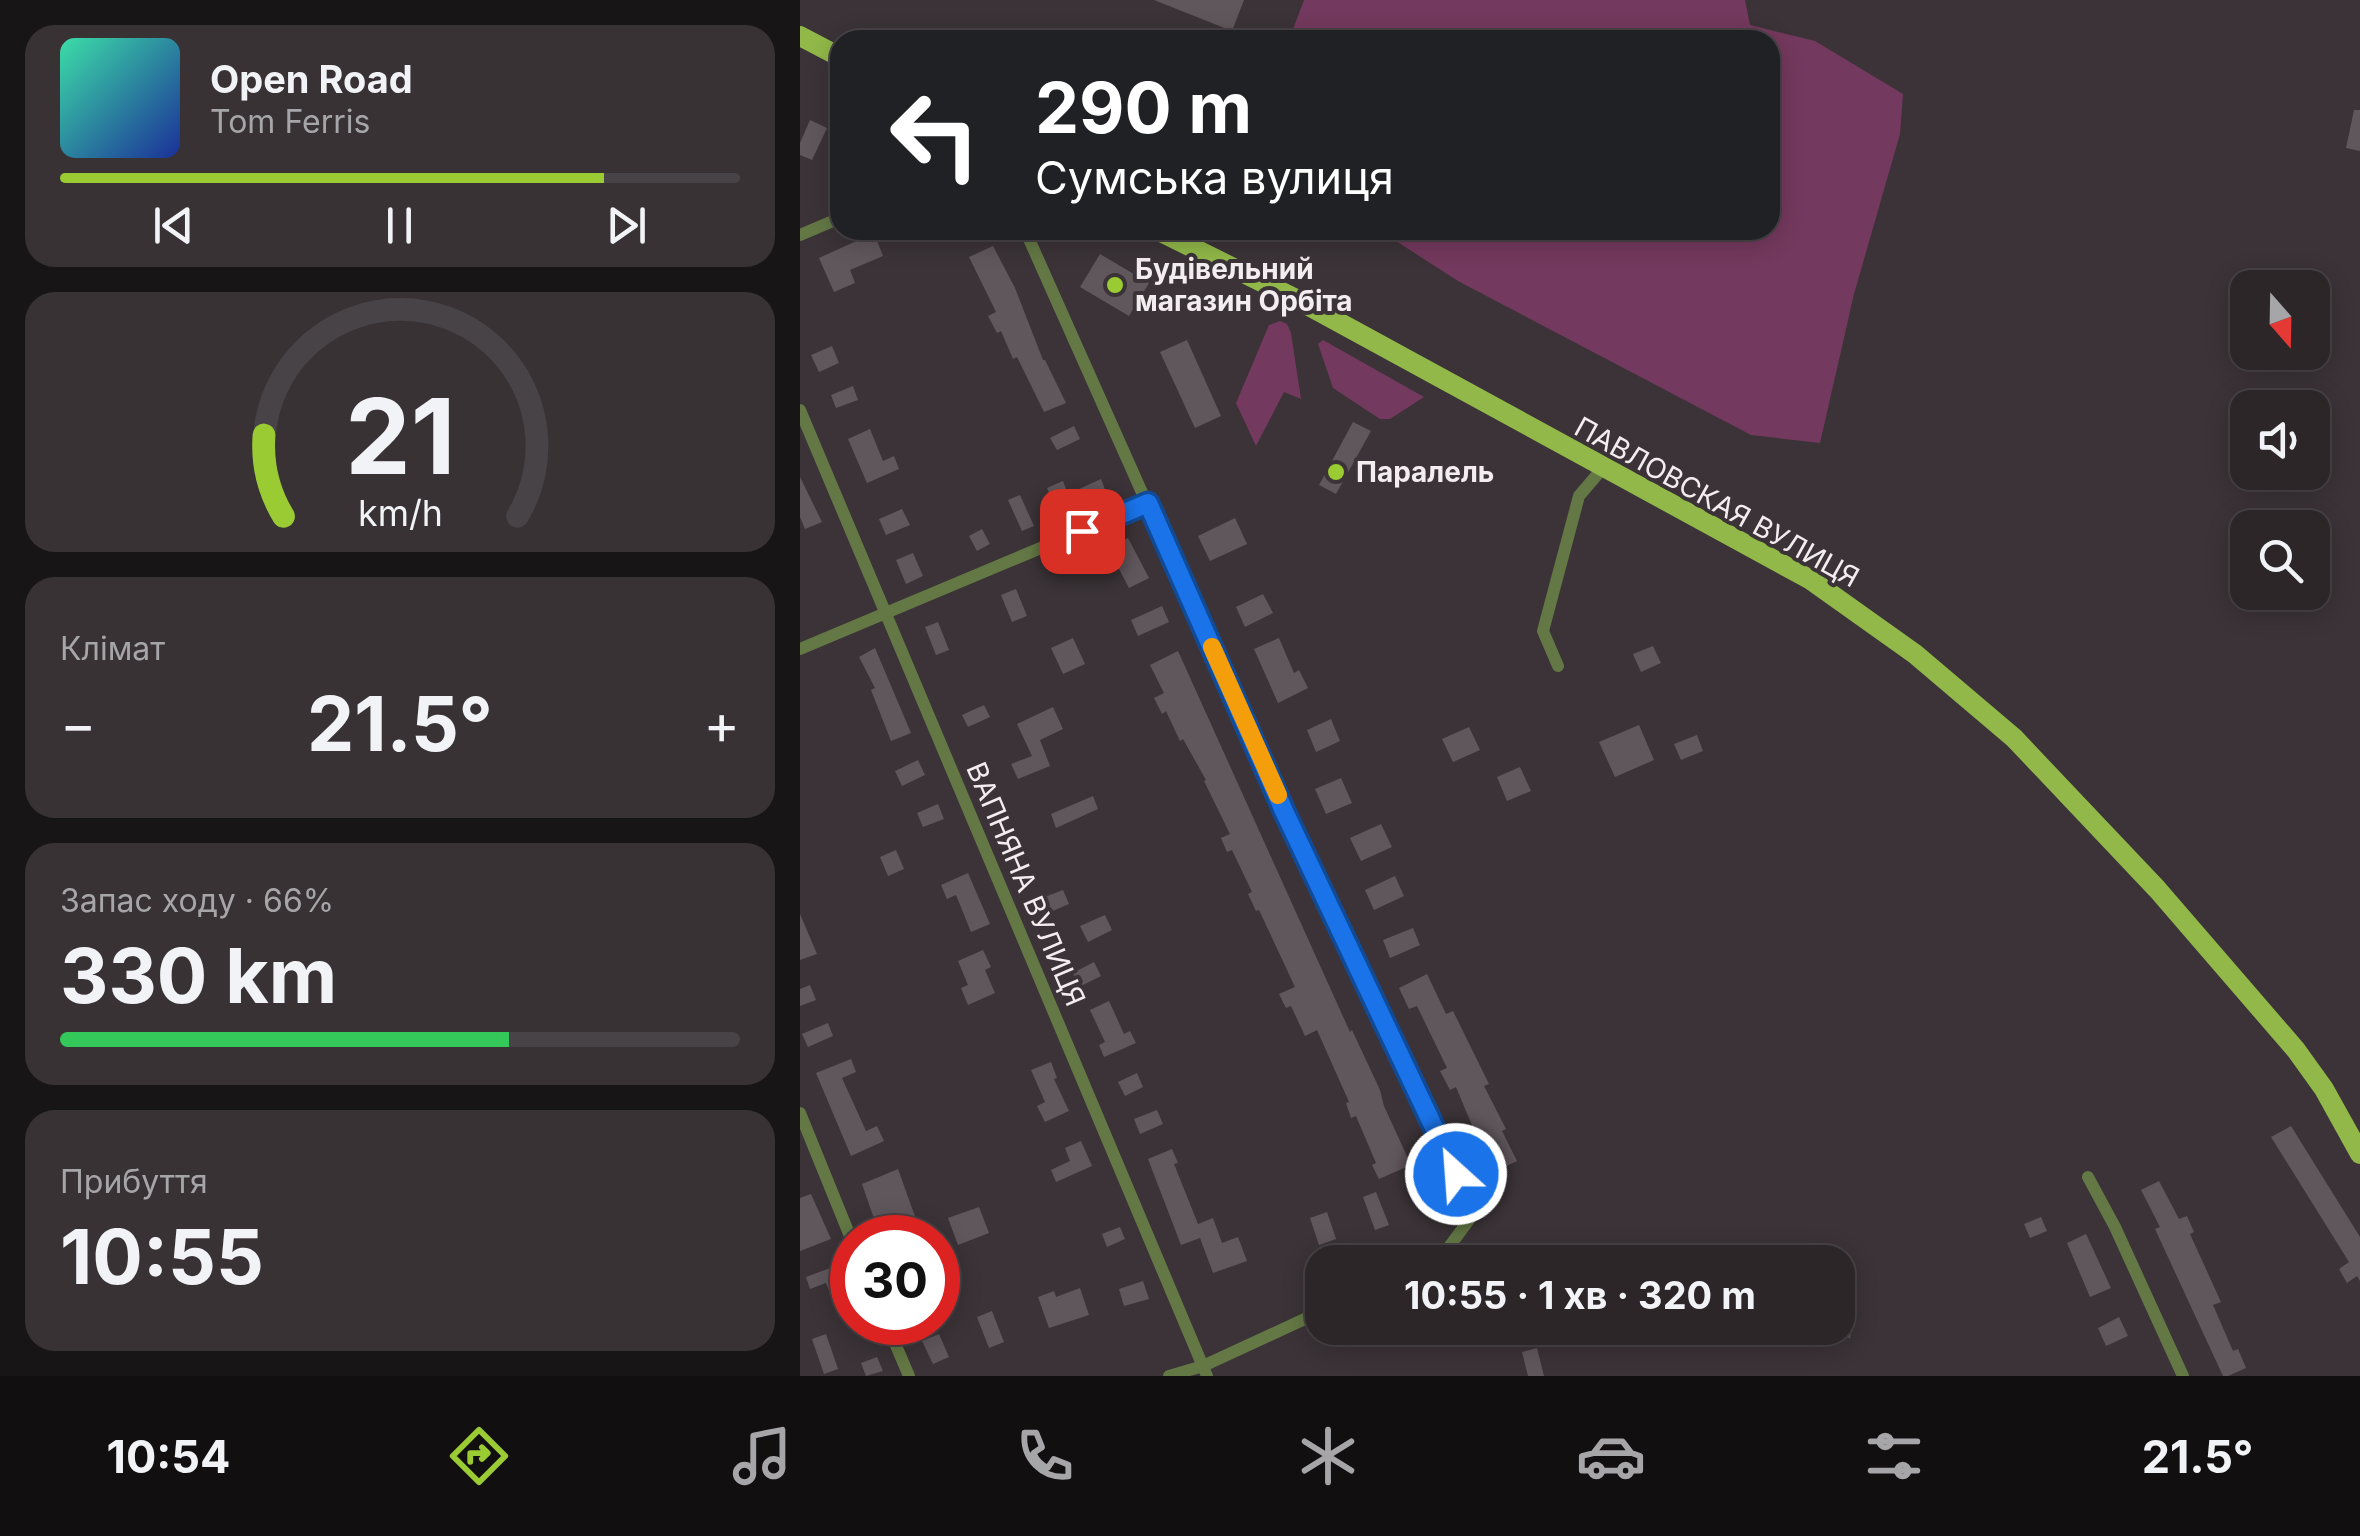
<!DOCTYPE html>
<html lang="uk">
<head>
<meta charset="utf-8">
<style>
  :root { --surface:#2c2629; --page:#383235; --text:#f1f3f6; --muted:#a6a5a8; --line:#484346; --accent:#9bcb33 }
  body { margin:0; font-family:Inter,sans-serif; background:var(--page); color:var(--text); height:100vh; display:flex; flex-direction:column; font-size:38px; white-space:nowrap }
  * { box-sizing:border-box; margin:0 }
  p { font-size:32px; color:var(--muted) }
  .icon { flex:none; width:55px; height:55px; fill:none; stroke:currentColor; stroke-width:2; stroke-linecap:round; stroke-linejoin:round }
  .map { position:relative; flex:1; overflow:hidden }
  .drawer { display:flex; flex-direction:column; gap:25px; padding:25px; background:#181517; width:800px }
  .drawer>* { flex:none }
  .banner { position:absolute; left:30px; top:30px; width:950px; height:210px; border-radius:30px; box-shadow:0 5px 25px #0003,0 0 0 2px var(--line); background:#202124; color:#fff; overflow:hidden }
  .needle { width:65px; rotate:160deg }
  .fabs { position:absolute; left:1430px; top:270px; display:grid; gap:20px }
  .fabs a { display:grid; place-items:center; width:100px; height:100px; border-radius:20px; background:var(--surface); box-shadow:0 5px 25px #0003,0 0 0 2px var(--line); font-size:50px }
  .speed { position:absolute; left:30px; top:1215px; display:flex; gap:20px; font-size:50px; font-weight:700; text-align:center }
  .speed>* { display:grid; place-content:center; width:130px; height:130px; border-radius:50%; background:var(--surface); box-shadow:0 5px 25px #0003,0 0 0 2px var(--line); line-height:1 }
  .speed .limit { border:15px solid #d22; background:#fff; color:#111 }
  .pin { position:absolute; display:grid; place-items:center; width:85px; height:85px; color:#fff; margin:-42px; border-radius:20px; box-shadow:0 5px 15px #0006 }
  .me { position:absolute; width:110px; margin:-55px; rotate:334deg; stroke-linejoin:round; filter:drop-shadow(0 0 8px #0008) }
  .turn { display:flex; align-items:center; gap:35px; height:210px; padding:0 40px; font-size:45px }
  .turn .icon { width:130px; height:130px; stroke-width:2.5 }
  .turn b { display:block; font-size:70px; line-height:85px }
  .big { font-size:75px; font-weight:700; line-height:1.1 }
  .drawer .tile { flex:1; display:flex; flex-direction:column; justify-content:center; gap:15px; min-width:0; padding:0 35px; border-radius:30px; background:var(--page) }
  .drawer .dial { align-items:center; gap:0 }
  .dial svg { height:260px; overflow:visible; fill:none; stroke:var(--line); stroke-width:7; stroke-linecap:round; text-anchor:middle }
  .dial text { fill:var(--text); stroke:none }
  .song { display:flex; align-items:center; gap:30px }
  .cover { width:120px; height:120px; border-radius:15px; background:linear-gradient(135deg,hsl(160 70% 55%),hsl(230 70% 35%)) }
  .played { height:10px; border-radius:5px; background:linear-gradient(90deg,var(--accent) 80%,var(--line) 80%) }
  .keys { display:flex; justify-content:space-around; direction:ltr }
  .heat { display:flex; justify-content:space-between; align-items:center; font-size:55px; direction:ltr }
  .charge { height:15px; border-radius:8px; background:linear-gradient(90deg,#34c759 66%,var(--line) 0) }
  .trip { position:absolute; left:505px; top:1245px; width:550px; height:100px; border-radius:30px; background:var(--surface); box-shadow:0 5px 25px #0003,0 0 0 2px var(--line); font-weight:700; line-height:100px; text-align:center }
  .dock { display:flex; height:160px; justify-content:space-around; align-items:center; background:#120f10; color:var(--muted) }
  .dock .icon { width:70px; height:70px }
  .dock .active { color:var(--accent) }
  .dock b { font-size:45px; color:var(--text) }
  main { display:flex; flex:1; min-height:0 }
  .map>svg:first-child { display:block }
  .green { fill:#74395e }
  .building { fill:#60575c }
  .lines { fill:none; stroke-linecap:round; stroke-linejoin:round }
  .street { stroke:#647845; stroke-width:12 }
  .primary { stroke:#91b849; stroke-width:20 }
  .route-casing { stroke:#114b97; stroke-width:25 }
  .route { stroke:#1a73e8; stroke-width:18 }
  .slow { stroke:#f59e0b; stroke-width:18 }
  .poi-dot { fill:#9bcb33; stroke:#3b3337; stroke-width:4 }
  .labels { text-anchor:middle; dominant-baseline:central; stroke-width:8; stroke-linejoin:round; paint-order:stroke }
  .poi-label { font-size:28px; font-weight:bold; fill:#f3edf0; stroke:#3b3337; text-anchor:start }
  .street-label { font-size:28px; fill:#f3edf0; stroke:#3b3337 }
</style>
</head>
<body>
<main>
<section class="drawer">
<div class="tile">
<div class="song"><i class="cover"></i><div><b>Open Road</b><p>Tom Ferris</p></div></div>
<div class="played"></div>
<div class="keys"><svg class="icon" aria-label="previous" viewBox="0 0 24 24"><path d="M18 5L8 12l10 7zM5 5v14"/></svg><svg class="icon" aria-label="pause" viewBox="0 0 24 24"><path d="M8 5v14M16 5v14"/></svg><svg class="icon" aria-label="next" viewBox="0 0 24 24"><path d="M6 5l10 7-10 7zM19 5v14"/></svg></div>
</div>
<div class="tile dial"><svg viewBox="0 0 100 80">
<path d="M14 69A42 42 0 1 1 86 69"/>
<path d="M14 69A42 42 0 0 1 8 44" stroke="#9bcb33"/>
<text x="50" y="56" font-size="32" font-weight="700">21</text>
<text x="50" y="72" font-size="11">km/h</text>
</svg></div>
<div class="tile"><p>Клімат</p>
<div class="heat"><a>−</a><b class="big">21.5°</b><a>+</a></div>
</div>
<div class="tile"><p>Запас ходу · 66%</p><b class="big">330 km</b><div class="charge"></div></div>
<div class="tile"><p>Прибуття</p><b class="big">10:55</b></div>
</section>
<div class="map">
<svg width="1560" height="1376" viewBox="0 0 1560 1376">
  <rect width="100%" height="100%" fill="#3b3337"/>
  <g class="green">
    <polygon points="504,0 945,0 950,25 1015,41 1103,94 1100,134 1054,294 1020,443 951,435 658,281 579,230 970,230 970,40 489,40"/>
    <polygon points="480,321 487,324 491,333 501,399 484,392 456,446 436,403 469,325"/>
    <polygon points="523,340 624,397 590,419 580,419 533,388 518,344"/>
  </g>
  <g class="building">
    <polygon points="354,0 444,0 432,31"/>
    <polygon points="1554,110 1560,110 1560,151 1546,148"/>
    <polygon points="10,120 27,128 12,160 0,155 0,143"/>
    <polygon points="74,233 83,256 50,270 55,283 34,292 19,258"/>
    <polygon points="193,246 215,288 243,360 245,360 266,403 244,412 217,357 213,359 201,331 197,333 188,316 196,312 169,257"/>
    <polygon points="300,254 349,283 329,316 280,287"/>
    <polygon points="387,340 421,416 395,428 360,352"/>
    <polygon points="32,346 39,363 19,372 11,355"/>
    <polygon points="53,386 58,400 36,408 31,395"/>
    <polygon points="553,422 571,431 536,494 519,485"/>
    <polygon points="274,426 280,439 257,450 250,438"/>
    <polygon points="70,429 83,461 94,456 99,469 67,483 48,439"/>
    <polygon points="0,477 22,522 5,529 0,517"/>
    <polygon points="301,479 306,492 259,516 247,488 263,481 268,494"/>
    <polygon points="220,495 234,526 222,531 208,500"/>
    <polygon points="102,509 110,525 86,535 79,519"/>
    <polygon points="435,518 447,544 410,561 398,536"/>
    <polygon points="182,529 190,544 177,551 169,536"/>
    <polygon points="328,538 349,578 329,588 308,548"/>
    <polygon points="113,553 123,576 106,584 96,560"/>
    <polygon points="216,589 227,616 212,622 201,595"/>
    <polygon points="463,594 473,613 445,627 436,607"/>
    <polygon points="362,606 369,622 338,636 331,620"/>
    <polygon points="138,622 149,650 136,655 125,627"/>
    <polygon points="273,638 285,664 263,674 251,648"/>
    <polygon points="479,638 494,673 499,670 508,688 478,703 454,649"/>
    <polygon points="853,646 861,663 841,672 833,654"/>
    <polygon points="75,648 111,733 91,741 71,690 75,688 59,657"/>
    <polygon points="378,651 550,1032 552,1030 580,1090 584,1106 611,1165 579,1179 572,1165 576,1163 556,1116 551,1118 546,1103 549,1102 517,1030 505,1036 491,1006 486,1008 479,994 495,987 459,910 456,911 448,894 452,892 432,850 427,852 421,838 430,834 404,781 406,780 383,739 380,741 366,711 362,714 354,698 364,693 350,665"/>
    <polygon points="184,705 190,717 168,727 162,715"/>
    <polygon points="253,707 263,729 240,740 250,766 218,779 211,764 232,756 217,724"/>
    <polygon points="531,719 540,741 516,752 507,730"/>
    <polygon points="839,725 854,760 815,777 799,742"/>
    <polygon points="669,727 680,750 653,762 642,739"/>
    <polygon points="897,735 903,751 881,760 874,744"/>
    <polygon points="118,760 125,775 102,786 95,771"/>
    <polygon points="720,767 731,791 707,801 697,777"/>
    <polygon points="541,778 552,803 526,814 515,789"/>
    <polygon points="293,796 298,809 256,828 251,814"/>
    <polygon points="138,804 144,819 123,827 117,813"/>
    <polygon points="581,824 592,847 561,861 550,838"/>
    <polygon points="96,850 104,869 88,876 80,857"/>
    <polygon points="168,873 190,924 171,932 156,895 147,899 141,885"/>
    <polygon points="595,876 604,896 574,910 565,890"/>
    <polygon points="263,890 269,904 248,913 242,898"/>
    <polygon points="0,914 17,954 0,960"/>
    <polygon points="305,915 312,930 288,942 280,926"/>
    <polygon points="613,928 620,945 590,958 583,940"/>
    <polygon points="183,950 191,967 185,970 195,993 168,1005 161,988 168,985 158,961"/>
    <polygon points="294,962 301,976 279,987 273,973"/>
    <polygon points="627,974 646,1014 653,1011 689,1084 684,1086 706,1129 702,1131 717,1161 692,1173 656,1087 650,1090 640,1071 647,1068 617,1006 609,1009 599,988"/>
    <polygon points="10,985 16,1000 0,1006 0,989"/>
    <polygon points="309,1001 324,1034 330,1031 336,1043 304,1057 299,1045 305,1042 290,1010"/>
    <polygon points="28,1023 33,1036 8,1047 2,1034"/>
    <polygon points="51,1059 56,1072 42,1078 66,1131 77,1126 84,1141 51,1156 16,1073"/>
    <polygon points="251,1062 257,1078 254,1079 269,1111 245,1122 237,1106 245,1102 231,1070"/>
    <polygon points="337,1073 343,1087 325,1096 318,1082"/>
    <polygon points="357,1110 363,1124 340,1134 334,1119"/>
    <polygon points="1491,1126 1560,1237 1560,1281 1557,1276 1547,1283 1539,1269 1549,1262 1471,1137"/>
    <polygon points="281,1141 292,1166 256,1182 251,1170 270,1161 265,1148"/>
    <polygon points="372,1149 378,1163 374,1164 398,1224 413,1218 422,1243 438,1237 447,1261 413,1273 400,1238 381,1245 348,1159"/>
    <polygon points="98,1169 117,1222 80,1236 62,1184"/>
    <polygon points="1359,1181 1379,1219 1387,1216 1394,1232 1390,1234 1421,1302 1413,1305 1433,1351 1438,1349 1446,1368 1428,1376 1423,1376 1355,1229 1360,1227 1341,1190"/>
    <polygon points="576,1192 589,1225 575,1230 563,1197"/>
    <polygon points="11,1194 31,1239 0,1251 0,1198"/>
    <polygon points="179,1207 189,1233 158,1245 148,1218"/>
    <polygon points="527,1212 536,1239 519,1245 510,1218"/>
    <polygon points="1241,1217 1247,1231 1230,1238 1224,1224"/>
    <polygon points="320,1227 325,1239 307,1247 302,1234"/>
    <polygon points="1286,1234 1311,1288 1290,1297 1267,1243"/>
    <polygon points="41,1264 50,1292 32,1298 26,1283 10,1289 6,1277"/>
    <polygon points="343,1281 349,1299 324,1306 319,1289"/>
    <polygon points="280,1288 289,1315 249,1328 238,1297 254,1291 256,1297"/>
    <polygon points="1038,1307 1055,1310 1050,1338 1038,1336"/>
    <polygon points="192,1311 204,1342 189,1348 177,1317"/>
    <polygon points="1319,1317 1328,1336 1306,1346 1298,1328"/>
    <polygon points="26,1334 38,1369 24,1374 12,1339"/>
    <polygon points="139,1334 149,1357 133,1364 122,1341"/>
    <polygon points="737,1348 744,1376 728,1376 722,1352"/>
    <polygon points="77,1357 83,1371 66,1376 61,1363"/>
  </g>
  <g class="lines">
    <g class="street">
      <polyline points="225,230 484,811 656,1173 669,1220 643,1255 627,1262"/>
      <polyline points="0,235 40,218"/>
      <polyline points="0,410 407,1376"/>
      <polyline points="0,649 348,503"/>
      <polyline points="758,666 743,631 779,496 802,469"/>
      <polyline points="0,1113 52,1241"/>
      <polyline points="1288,1177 1315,1227 1383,1376"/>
      <polyline points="86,1322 109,1376"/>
      <polyline points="369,1376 403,1366 522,1311"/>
    </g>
    <g class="primary">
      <polyline points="0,36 40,57"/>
      <polyline points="357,230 498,300 1011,580 1115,654 1214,738 1357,889 1496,1050 1524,1089 1560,1154"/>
    </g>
  </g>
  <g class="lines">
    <defs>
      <polyline id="route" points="282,531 348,503 484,811 656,1174"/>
    </defs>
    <use href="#route" class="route-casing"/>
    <use href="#route" class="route"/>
    <polyline class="slow" points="412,647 478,795"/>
  </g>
  <g class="poi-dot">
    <circle cx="315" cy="285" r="10"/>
    <circle cx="536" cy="472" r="10"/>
  </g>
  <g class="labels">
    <g class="poi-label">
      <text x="335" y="269">Будівельний<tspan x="335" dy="32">магазин Орбіта</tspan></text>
      <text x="556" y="472">Паралель</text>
    </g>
    <g class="street-label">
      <text transform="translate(917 502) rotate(29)">ПАВЛОВСКАЯ ВУЛИЦЯ</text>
      <text transform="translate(226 884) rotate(67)">ВАПНЯНА ВУЛИЦЯ</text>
    </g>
  </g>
</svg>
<div class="fabs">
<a><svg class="needle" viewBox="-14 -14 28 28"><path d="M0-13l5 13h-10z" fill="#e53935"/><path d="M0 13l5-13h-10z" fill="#a6a5a8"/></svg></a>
<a><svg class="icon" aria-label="sound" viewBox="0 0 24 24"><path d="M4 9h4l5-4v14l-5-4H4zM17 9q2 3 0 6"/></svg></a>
<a><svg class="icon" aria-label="search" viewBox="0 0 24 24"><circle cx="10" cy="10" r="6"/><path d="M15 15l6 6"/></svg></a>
</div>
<div class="speed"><div class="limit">30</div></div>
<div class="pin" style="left:282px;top:531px;background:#d93025"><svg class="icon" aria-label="arrive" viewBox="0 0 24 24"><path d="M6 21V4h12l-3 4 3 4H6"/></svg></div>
<svg class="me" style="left:656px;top:1174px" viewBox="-20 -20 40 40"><circle r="17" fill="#1a73e8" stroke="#fff" stroke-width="3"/><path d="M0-11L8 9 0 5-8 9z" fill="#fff"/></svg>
<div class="trip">10:55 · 1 хв · 320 m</div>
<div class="banner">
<div class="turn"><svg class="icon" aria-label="left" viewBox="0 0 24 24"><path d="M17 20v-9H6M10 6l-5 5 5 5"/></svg><div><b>290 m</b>Сумська вулиця</div></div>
</div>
</div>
</main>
<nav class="dock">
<b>10:54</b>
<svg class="icon active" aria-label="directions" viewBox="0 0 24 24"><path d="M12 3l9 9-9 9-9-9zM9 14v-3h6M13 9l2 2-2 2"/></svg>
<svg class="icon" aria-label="music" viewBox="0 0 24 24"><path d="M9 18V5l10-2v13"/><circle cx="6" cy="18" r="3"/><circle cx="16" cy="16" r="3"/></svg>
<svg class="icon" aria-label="phone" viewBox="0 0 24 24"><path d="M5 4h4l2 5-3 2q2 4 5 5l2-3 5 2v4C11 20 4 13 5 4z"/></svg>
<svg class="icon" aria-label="climate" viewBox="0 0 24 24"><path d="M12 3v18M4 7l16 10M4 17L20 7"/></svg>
<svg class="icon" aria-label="car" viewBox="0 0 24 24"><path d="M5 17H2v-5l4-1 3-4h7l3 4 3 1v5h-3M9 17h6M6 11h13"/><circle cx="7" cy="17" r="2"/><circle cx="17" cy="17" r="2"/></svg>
<svg class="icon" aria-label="filters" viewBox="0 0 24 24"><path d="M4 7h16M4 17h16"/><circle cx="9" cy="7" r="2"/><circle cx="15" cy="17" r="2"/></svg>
<b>21.5°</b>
</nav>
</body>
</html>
